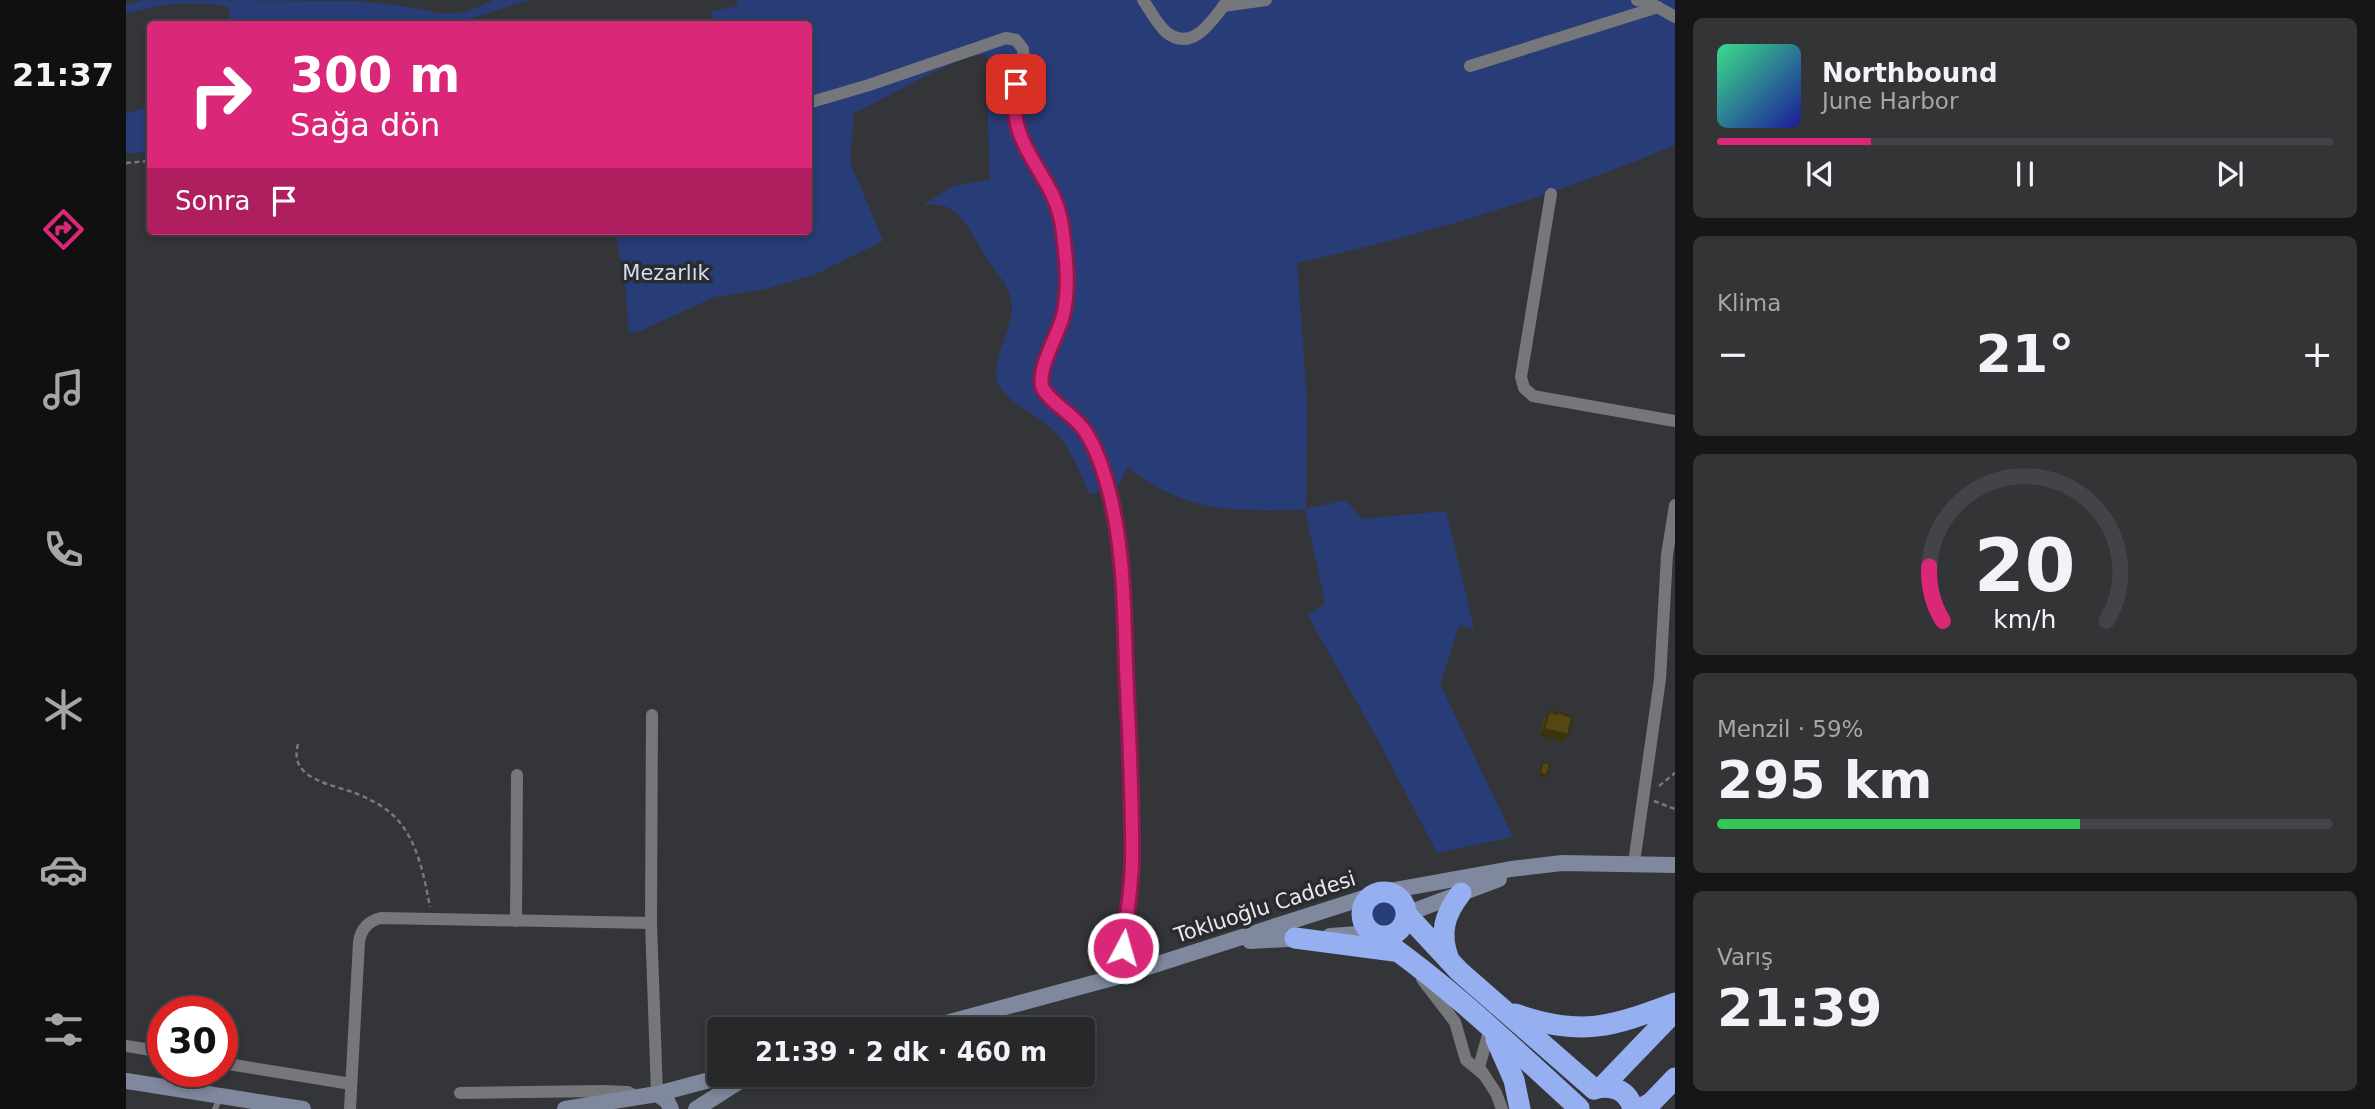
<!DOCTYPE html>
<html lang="tr">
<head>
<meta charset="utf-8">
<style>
  :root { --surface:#27282a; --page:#333436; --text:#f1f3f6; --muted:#a4a6a8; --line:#434447; --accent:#db2777 }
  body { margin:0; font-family:"DejaVu Sans",sans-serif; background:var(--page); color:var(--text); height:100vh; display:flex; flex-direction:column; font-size:26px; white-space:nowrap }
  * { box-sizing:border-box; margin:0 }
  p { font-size:23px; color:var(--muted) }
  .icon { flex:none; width:38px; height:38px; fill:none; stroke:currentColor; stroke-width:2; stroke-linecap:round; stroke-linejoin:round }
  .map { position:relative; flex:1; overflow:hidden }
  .drawer { display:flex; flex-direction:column; gap:18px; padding:18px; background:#151617; width:700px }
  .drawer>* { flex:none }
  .guide { position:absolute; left:21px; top:21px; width:665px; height:214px; border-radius:7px; box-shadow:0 4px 10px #0003,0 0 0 2px var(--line); background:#db2777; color:#fff; overflow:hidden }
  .speed { position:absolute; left:21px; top:996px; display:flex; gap:14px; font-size:35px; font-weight:700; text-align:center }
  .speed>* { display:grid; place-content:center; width:91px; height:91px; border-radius:50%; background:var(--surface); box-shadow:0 4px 10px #0003,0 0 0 2px var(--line); line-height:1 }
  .speed .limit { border:10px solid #d22; background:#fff; color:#111 }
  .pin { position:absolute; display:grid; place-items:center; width:60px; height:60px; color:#fff; margin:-30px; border-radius:14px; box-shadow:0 4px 10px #0006 }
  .me { position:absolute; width:77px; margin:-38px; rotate:6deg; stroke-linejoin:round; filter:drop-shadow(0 0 5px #0008) }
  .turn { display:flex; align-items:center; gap:24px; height:147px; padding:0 28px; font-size:32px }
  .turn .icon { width:91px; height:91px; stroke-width:2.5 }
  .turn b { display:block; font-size:49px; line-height:60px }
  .then { display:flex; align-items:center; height:66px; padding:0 28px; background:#0003; gap:14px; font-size:26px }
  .big { font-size:52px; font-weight:600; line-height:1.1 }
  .drawer .card { flex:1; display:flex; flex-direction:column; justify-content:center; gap:10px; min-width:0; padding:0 24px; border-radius:10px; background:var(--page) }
  .drawer .dial { align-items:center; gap:0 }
  .dial svg { height:182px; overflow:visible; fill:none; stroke:var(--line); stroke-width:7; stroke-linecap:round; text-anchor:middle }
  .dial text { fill:var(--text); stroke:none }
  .song { display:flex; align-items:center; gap:21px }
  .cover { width:84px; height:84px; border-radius:10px; background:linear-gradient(135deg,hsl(150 70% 55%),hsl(240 70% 35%)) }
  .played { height:7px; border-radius:4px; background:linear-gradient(90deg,var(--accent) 25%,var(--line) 25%) }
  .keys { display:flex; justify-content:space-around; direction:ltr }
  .heat { display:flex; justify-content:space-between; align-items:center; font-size:38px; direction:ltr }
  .charge { height:10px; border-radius:5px; background:linear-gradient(90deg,#34c759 59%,var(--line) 0) }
  .trip { position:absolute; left:581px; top:1017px; width:388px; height:70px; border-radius:7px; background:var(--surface); box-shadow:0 4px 10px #0003,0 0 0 2px var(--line); font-weight:600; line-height:70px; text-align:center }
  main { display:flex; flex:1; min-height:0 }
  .tabs { display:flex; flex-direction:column; width:126px; justify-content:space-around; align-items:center; background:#101011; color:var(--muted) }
  .tabs .icon { width:49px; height:49px }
  .tabs .selected { color:var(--accent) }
  .tabs b { font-size:32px; color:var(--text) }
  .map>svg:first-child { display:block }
  .green { fill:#283c78 }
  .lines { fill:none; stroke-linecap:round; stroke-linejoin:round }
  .path { stroke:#78797c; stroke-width:2.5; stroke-dasharray:5 3.5; stroke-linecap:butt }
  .lane { stroke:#76777a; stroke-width:6 }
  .street { stroke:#76777a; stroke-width:12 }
  .secondary { stroke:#7f889d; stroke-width:16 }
  .highway { stroke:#95aff0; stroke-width:21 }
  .wall { fill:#483d12 }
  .shaded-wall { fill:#3b320f }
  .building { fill:#544715; stroke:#3b320f; stroke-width:2 }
  .route-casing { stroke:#8e194d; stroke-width:18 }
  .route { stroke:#db2777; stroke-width:12 }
  .labels { text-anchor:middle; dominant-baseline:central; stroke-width:7; stroke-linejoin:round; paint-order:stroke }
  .park-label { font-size:21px; fill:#d4dcf1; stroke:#2a2b2e }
  .street-label { font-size:21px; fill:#e9eaec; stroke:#2a2b2e }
</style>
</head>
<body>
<main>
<nav class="tabs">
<b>21:37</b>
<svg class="icon selected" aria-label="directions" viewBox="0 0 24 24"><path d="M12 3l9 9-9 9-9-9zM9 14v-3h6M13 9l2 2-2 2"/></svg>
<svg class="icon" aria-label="music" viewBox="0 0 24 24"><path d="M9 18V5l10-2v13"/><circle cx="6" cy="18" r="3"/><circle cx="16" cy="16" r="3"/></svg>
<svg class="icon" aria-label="phone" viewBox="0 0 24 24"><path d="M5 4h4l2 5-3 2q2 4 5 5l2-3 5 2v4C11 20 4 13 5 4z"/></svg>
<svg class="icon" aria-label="climate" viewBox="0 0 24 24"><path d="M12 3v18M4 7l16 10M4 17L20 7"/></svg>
<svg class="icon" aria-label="car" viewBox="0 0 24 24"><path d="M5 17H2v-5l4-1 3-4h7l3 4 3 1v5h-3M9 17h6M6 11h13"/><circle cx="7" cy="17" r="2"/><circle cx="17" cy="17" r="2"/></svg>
<svg class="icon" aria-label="filters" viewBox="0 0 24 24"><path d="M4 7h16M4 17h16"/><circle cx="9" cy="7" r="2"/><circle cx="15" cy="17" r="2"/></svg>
</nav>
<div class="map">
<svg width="1549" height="1109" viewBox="0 0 1549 1109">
  <rect width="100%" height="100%" fill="#343538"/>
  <g class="green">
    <path d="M17 0 231 1 277 6 317 14 340 12 368 0H404L333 22V24H104L103 7C68 0 35 3 0 14V5Z"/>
    <path d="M611 0H1549V145C1426 197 1301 234 1171 263L1181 400 1180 509 1220 500 1236 519 1320 511 1348 629 1333 625 1314 684 1387 837 1311 853 1250 736 1182 616 1199 603 1179 510C1107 511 1062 514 1001 467L992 487 963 494C953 470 945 447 926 429 912 416 883 403 873 385 862 366 886 331 886 308 886 287 871 274 860 257 844 232 833 197 796 206L827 186 864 180 861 99 864 63 859 55C840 50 754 102 728 113L724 162 757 241 688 275 639 289 589 297 516 330 503 333 499 282 489 231H682V24H586L585 11 612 6Z"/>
    <polygon points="24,106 24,151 0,154 0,114"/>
    <circle cx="1258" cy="914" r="17"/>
  </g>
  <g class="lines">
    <g class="path">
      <polyline points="0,163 24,161"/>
      <path d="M172 744C162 779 205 784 229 793 244 799 258 806 270 818 292 842 298 876 304 907"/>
      <polyline points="1533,786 1549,773"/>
      <polyline points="1528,801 1549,809"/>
    </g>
    <polyline class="lane" points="89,1109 94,1098"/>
    <g class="street">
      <path d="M1017 0C1024 10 1031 24 1040 32 1067 54 1088 18 1102 0"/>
      <polyline points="1511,0 1526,4 1549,17"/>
      <polyline points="1097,6 1140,0"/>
      <polyline points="1344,66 1532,7"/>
      <polyline points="682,103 743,85 880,38 890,40 897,49 898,61 889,93 890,124 902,156 921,185 931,205 941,262 941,288 937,316 917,371 916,385 922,396 941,411 957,428 972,454 990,517 997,571 1006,865 994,976"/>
      <polyline points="1425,194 1395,377 1398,388 1407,396 1549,421"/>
      <polyline points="526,715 525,923 531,1094"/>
      <polyline points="1508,863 1534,679 1541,555 1549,505"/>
      <polyline points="390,921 391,775"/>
      <polyline points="1296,979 1329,1022 1340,1060 1358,1075"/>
      <polyline points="1364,1028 1353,1067 1370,1093 1376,1109"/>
      <polyline points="0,1046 37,1052"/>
      <polyline points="96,1063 225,1084"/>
      <polyline points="334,1093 477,1091 502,1092 511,1097"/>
      <path d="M224 1109 233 942C235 929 242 921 255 918L525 923"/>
    </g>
    <g class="secondary">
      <polyline points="1257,892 1385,869 1436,863 1549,865"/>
      <polyline points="1280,914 1373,879"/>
      <polyline points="1204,936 1247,933"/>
      <polyline points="1124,941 1178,938"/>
      <polyline points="798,1029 994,976 1250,894"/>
      <polyline points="0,1081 177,1109"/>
      <polyline points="531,1094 541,1101 545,1109"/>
      <polyline points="439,1109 531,1094 606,1074"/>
      <polyline points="570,1109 625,1074"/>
    </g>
    <g class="highway">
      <circle cx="1258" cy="914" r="22"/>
      <polyline points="1281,915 1333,971 1468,1089"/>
      <path d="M1249 935C1322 985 1387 1048 1453 1108"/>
      <polyline points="1169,938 1268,951"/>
      <path d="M1323 960C1313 933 1318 915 1335 893"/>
      <path d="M1389 1014C1457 1037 1484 1027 1549 1003"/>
      <polyline points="1370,1039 1388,1080 1394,1109"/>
      <polyline points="1476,1087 1549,1011"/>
      <path d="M1468 1089C1486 1084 1502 1090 1507 1109"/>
      <polyline points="1514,1109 1525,1103 1549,1078"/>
    </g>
  </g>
  <polygon class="wall" points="1431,711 1437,742 1413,735 1418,719 1423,712 1430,714"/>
  <g class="shaded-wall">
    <polygon points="1418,729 1442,735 1437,742 1413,735"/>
    <polygon points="1414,773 1421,775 1419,778 1412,776"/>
  </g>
  <g class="building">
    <polygon points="1431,711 1446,718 1442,735 1418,729 1423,712 1431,714"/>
    <polygon points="1417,762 1424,764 1421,775 1414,773"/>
  </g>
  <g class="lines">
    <defs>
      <path id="route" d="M890 84C879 149 928 171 936 226 940 256 944 286 937 316 932 335 912 367 916 386 920 399 946 414 956 427 968 443 974 461 980 480 998 542 998 604 1000 668 1003 733 1007 799 1006 864 1005 892 1000 920 997 948"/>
    </defs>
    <use href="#route" class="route-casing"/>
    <use href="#route" class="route"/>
  </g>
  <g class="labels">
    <g class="park-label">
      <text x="540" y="273">Mezarlık</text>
    </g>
    <g class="street-label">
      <text transform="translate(1139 907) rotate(-18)">Tokluoğlu Caddesi</text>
    </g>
  </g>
</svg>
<div class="speed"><div class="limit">30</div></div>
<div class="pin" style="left:890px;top:84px;background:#d93025"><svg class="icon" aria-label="arrive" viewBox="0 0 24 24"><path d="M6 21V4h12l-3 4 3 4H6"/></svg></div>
<svg class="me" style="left:997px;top:948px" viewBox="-20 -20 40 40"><circle r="17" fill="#db2777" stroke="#fff" stroke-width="3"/><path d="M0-11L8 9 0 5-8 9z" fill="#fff"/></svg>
<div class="trip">21:39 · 2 dk · 460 m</div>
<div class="guide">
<div class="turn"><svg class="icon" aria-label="right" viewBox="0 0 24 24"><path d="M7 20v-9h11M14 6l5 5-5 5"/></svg><div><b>300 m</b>Sağa dön</div></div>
<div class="then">Sonra<svg class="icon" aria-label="arrive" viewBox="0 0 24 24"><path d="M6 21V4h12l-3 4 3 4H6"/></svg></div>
</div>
</div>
<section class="drawer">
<div class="card">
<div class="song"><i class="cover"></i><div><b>Northbound</b><p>June Harbor</p></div></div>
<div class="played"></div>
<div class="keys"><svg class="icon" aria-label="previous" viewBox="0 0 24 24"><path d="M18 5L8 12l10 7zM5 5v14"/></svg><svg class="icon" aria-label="pause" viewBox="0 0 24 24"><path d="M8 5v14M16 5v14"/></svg><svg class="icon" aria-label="next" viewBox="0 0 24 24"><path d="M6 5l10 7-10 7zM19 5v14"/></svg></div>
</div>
<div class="card"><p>Klima</p>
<div class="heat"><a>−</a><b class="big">21°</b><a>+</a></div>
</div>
<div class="card dial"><svg viewBox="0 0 100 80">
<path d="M14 69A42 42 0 1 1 86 69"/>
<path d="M14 69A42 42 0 0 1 8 45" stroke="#db2777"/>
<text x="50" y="56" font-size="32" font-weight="700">20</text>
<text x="50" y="72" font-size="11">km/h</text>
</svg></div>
<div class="card"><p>Menzil · 59%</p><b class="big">295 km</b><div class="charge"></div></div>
<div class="card"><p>Varış</p><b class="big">21:39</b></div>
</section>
</main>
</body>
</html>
